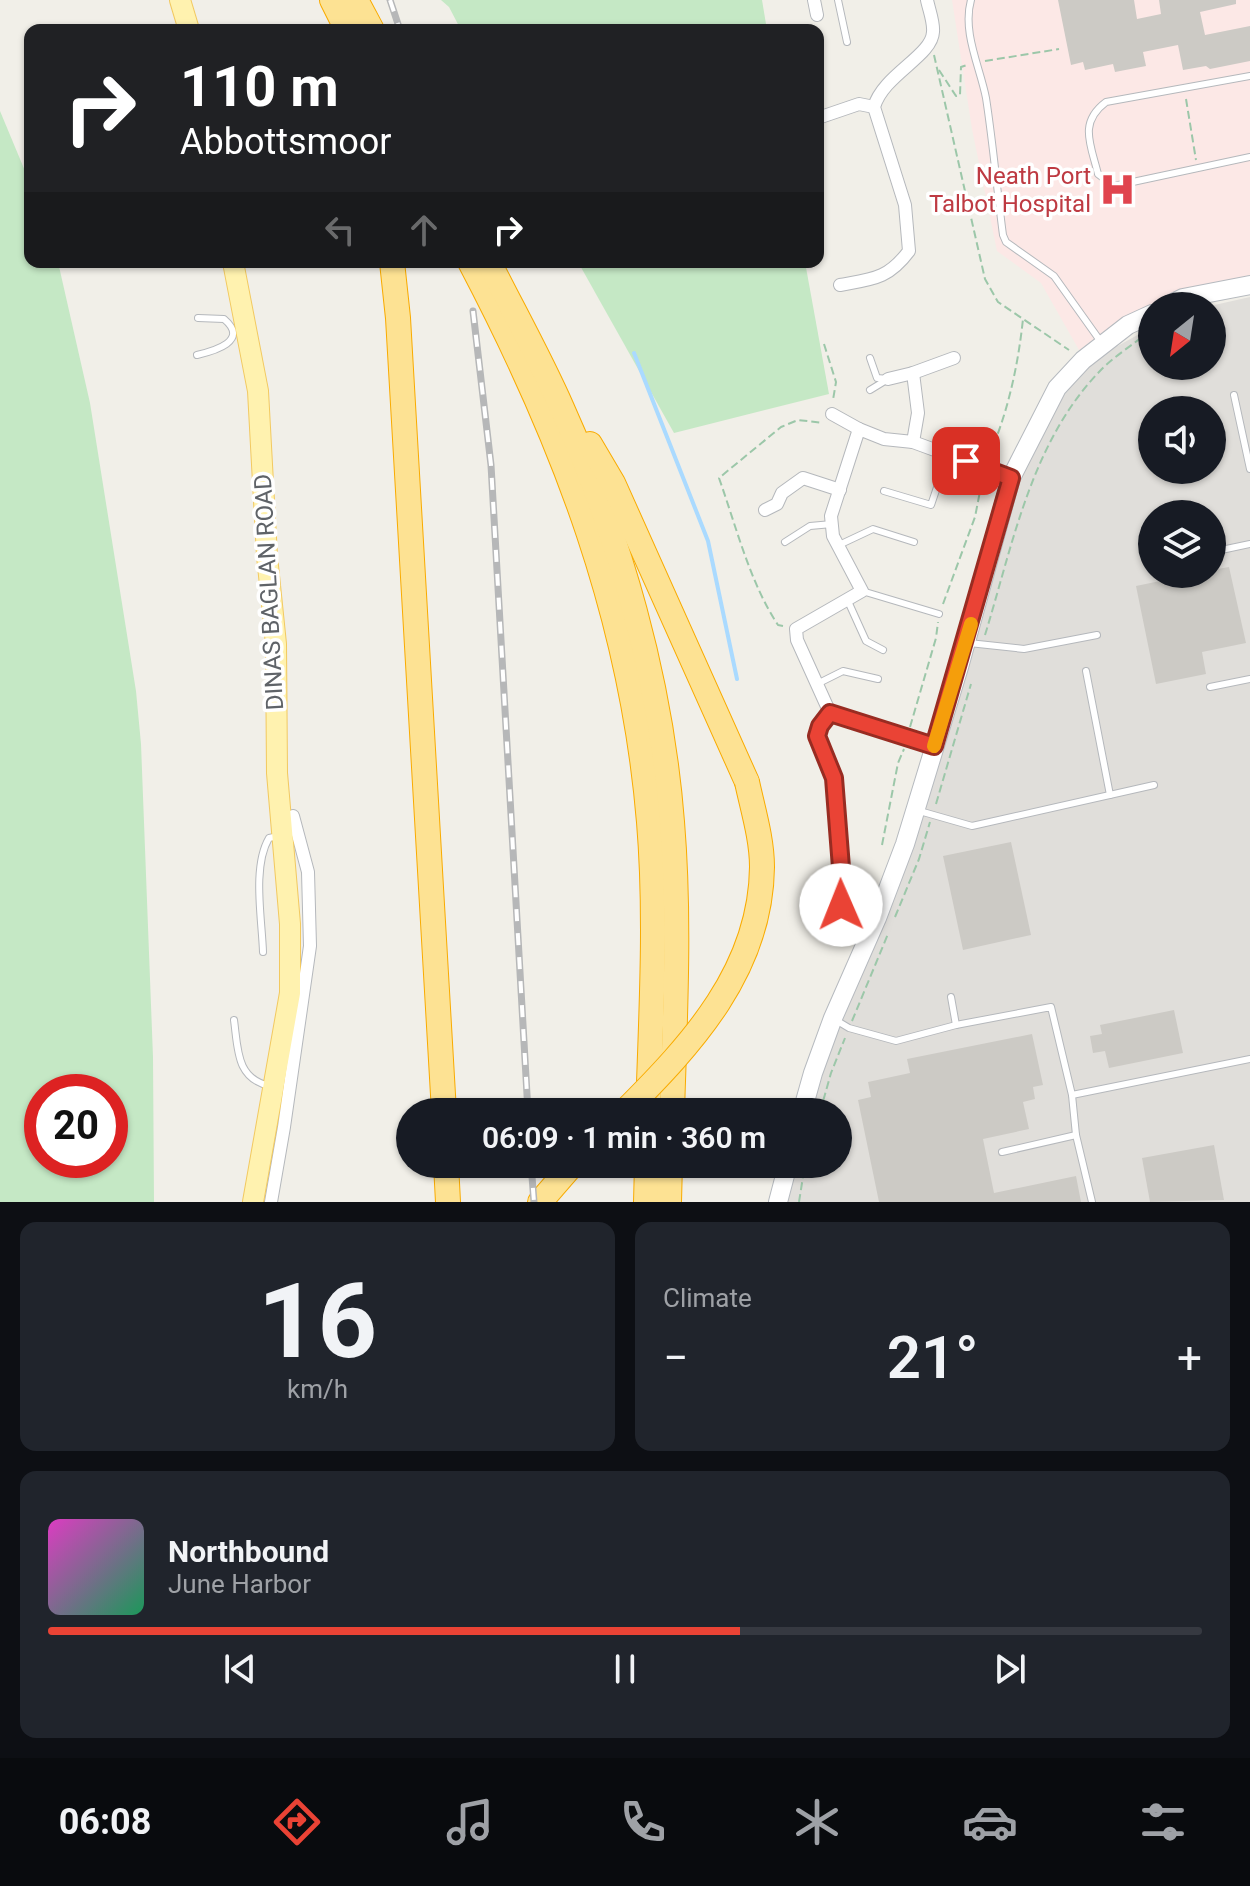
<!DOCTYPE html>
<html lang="en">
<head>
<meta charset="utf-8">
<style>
  :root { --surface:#171b24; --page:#20242c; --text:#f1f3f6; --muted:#9ea1a6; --line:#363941; --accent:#ea4335 }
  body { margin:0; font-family:Roboto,sans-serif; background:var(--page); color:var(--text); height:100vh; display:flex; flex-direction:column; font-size:30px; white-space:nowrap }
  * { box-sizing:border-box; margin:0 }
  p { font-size:26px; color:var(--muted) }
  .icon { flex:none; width:44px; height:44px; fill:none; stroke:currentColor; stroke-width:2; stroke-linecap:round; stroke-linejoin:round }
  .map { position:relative; height:1202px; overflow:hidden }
  .details { display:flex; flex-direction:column; gap:20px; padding:20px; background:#0d0f14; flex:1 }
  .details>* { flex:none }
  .guide { position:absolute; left:24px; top:24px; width:800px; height:244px; border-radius:16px; box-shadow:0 2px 6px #0004; background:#202124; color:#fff; overflow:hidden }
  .needle { width:52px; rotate:210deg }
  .fabs { position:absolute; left:1138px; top:292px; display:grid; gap:16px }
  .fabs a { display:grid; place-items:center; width:88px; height:88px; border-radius:50%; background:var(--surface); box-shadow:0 2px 6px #0004; font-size:40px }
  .speed { position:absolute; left:24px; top:1074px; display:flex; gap:16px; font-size:40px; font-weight:700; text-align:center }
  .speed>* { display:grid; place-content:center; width:104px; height:104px; border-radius:50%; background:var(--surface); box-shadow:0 2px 6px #0004; line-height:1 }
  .speed .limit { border:12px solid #d22; background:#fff; color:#111 }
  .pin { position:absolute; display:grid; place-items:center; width:68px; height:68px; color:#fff; margin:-34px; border-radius:16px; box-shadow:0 4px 12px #0006 }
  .me { position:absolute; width:88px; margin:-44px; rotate:359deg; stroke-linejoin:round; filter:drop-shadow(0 0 6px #0008) }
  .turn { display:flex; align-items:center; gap:28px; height:168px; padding:0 24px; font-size:36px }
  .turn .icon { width:104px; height:104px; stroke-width:2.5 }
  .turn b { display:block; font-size:56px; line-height:68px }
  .lanes { display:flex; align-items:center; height:76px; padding:0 24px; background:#0003; justify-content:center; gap:40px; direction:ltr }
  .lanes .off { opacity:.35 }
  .big { font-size:60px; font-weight:600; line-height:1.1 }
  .details .tile { flex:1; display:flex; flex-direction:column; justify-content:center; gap:12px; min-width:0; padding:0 28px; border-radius:16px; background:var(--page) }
  .details .dial { align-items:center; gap:0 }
  .dial b { font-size:104px; line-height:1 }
  .song { display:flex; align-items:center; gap:24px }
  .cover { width:96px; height:96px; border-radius:12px; background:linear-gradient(135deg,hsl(310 70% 55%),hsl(150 70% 35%)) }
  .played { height:8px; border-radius:4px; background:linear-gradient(90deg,var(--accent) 60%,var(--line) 60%) }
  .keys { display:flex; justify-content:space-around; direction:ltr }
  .heat { display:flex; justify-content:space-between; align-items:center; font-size:44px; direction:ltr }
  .details .tiles { flex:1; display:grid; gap:20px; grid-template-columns:1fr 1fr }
  .tile:last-child { grid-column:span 2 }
  .trip { position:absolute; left:396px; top:1098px; width:456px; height:80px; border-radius:40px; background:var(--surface); box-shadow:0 2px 6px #0004; font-weight:600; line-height:80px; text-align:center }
  .menu { display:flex; height:128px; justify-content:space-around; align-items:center; background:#090b0e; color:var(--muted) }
  .menu .icon { width:56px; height:56px }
  .menu .selected { color:var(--accent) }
  .menu b { font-size:36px; color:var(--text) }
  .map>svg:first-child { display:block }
  .industrial { fill:#e0deda; fill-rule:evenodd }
  .medical { fill:#fce8e6 }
  .green { fill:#c5e8c5; fill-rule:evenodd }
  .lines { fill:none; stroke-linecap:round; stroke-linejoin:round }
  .stream { stroke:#aadaff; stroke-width:4 }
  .building { fill:#cccac5 }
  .lane-casing { stroke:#b5b8bc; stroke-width:8 }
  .street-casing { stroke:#b5b8bc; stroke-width:14 }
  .secondary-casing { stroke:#b6babf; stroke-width:20 }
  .primary-casing { stroke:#f2c960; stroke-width:22 }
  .highway-casing { stroke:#f9ab00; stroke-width:26 }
  .path { stroke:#9cc7a9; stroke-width:2; stroke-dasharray:8 4; stroke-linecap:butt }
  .lane { stroke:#fff; stroke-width:6 }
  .street { stroke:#fff; stroke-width:12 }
  .secondary { stroke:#fff; stroke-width:18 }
  .primary { stroke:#fff2af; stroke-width:20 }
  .highway { stroke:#fde293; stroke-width:24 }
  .rail-casing { stroke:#b6b7b8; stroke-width:7 }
  .rail { stroke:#fff; stroke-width:4; stroke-dasharray:12; stroke-linecap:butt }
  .highway-bridge-casing { stroke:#f9ab00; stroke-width:26; stroke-linecap:butt }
  .highway-bridge { stroke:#fde293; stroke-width:24 }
  .route-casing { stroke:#982c22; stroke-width:20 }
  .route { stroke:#ea4335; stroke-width:14 }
  .slow { stroke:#f59e0b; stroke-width:14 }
  .labels { text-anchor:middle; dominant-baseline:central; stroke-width:7; stroke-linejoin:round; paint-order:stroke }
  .health-label { font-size:24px; fill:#be3a42; stroke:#fff; text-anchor:end }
  .street-label { font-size:24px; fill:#5f6368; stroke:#fff }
</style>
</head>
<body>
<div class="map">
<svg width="1250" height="1202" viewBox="0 0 1250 1202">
  <rect width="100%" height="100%" fill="#f1efe8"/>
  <path class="industrial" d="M1250 297V1202H778L788 1164H838V1112H802L877 918 1011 478 1057 388 1105 353 1152 327V366H1212L1210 306ZM1152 410H1212V470H1152ZM1152 514H1212V574H1152Z"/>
  <polygon class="medical" points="952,0 1250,0 1250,277 1168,296 1115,324 1079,350 1041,283 997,251 972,129"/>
  <g class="green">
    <polygon points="441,0 762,0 767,30 461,30 449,7"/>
    <path d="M0 111 30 183V262H58L90 403 136 691 141 744 153 1057 154 1202H0ZM110 1092V1160H42V1092Z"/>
    <polygon points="578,262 805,262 829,394 674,433"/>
  </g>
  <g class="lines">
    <polyline class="stream" points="634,353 708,541 737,679"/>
  </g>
  <g class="building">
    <polygon points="1058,0 1134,0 1137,19 1161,14 1159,0 1236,0 1236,4 1200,12 1205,35 1250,26 1250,61 1210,69 1206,66 1183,70 1178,45 1143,52 1146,66 1115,72 1113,64 1085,70 1083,62 1071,65"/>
    <polygon points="1229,567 1246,643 1202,652 1206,674 1156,684 1136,586 1194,574 1212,574 1212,570"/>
    <polygon points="1011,842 1031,935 963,950 943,856"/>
    <polygon points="1174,1010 1183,1053 1109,1068 1105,1051 1093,1053 1090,1036 1102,1034 1100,1025"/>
    <polygon points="1032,1034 1043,1085 1033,1087 1035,1099 1023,1102 1029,1129 983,1139 994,1193 1076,1176 1081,1202 879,1202 858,1100 871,1097 868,1082 910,1073 907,1059"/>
    <polygon points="1214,1145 1224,1200 1150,1202 1142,1158"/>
  </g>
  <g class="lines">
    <defs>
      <g id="lane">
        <polyline points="838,0 847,42"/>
        <path d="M971 0C962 32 980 67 986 98 993 143 997 190 1003 235L1006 242 1054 276 1101 342"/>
        <path d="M1250 76 1106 102C1078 123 1091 145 1098 174L1114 186 1250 157"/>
        <path d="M197 355C214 351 250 341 224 319L198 318"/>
        <polyline points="870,390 888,379 877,378 870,358"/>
        <polyline points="1234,395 1250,469"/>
        <polyline points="884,491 931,505 948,455"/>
        <polyline points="785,542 810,526 832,524"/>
        <polyline points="839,545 873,529 914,542"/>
        <polyline points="1212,552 1250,544"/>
        <polyline points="862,591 939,614"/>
        <polyline points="847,599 866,641 883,650"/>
        <polyline points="969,643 1024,649 1097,635"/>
        <polyline points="1086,671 1110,795"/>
        <polyline points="817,684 843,671 878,679"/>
        <polyline points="1210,687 1250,679"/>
        <polyline points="830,713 820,726 817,736 834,778 843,893 841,905"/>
        <polyline points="916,810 972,826 1154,785"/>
        <path d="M263 952C262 919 252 867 269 838L279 836"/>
        <polyline points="951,997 956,1025"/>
        <polyline points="834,1019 849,1028 896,1041 956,1025 1051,1007 1072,1095 1076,1135 1092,1202"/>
        <path d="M234 1020C238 1049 236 1079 270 1086"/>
        <polyline points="1072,1095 1250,1059"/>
        <polyline points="1002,1152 1076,1135"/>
      </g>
      <g id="street">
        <polyline points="814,0 817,15"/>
        <polyline points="818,118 859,104 874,107"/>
        <path d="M840 285C873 279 888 279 909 251L905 205 874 107C883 75 932 56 933 32 934 22 929 10 927 0"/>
        <polyline points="888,379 913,373 954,358"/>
        <polyline points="832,414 859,429"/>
        <polyline points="913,442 918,413 913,373"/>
        <polyline points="765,510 777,504 782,493 803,478 840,490"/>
        <polyline points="934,746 830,713 797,640 796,629 862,591 833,536 831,516 859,429 884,439 913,442 1011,478"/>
        <polyline points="271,1202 284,1127 310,946 308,872 293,816"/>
      </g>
      <g id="secondary">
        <polyline points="1167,306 1183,298 1250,285"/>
        <polyline points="802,1112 813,1073 833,1018 877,918 905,844 959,667 1011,478 1057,388 1083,360 1128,325 1152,314"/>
        <polyline points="778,1202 788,1164"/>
      </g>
      <g id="primary">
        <polyline points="180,0 189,30"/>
        <polyline points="233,262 258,391 267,556 276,644 277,773 290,924 290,993 253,1202"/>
      </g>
      <g id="highway">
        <polyline points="332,0 347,30"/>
        <polyline points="356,0 372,30"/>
        <polyline points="392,262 398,318 444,1112"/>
        <path d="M470 262C564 441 632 618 649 822 657 918 651 1016 648 1112"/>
        <path d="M489 262C513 310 540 358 562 408 620 537 661 680 672 822 680 918 675 1015 672 1112"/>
        <polyline points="590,444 613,483 747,782"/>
        <polyline points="446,1164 448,1202"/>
        <polyline points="540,1202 573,1164"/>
        <polyline points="646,1202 647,1164"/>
        <polyline points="669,1202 670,1164"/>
      </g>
    </defs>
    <use href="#lane" class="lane-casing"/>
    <use href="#street" class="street-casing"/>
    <use href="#secondary" class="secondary-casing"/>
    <use href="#primary" class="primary-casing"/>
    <use href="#highway" class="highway-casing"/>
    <g class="path">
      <polyline points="934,55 985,279 998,302 1069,350"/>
      <polyline points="985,61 1059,49"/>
      <polyline points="939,70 956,96 960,95 961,67 967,65"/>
      <polyline points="1186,99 1196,160"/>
      <polyline points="824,344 836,382 833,400"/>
      <path d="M989 456C1008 412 1018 366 1023 319"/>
      <polyline points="943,604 975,517 982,481"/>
      <path d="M783 626 778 625C750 583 736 526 719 478L781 427 798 420 823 423"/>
      <path d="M985 635C1013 544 1031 443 1099 372 1111 359 1128 348 1142 337"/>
      <polyline points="910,727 936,638 938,622"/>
      <polyline points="936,804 971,684"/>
      <polyline points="882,845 898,763 904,749"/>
      <polyline points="895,917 919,859 930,822"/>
      <polyline points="852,1021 888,934"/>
      <polyline points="820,1112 831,1073 845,1038"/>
      <polyline points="799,1202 805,1164"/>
    </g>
    <use href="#lane" class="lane"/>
    <use href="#street" class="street"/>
    <use href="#secondary" class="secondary"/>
    <use href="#primary" class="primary"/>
    <use href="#highway" class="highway"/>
    <defs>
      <g id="rail">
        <polyline points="390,0 400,30"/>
        <polyline points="473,311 491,465 528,1112"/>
        <polyline points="531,1164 534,1202"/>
      </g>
    </defs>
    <use href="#rail" class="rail-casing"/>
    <use href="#rail" class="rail"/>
    <defs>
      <path id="highway-bridge" d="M624 1112C692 1044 761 970 762 867 762 839 753 810 747 782"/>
    </defs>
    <use href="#highway-bridge" class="highway-bridge-casing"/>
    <use href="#highway-bridge" class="highway-bridge"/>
  </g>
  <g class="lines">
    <defs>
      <polyline id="route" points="841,905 843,893 834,778 817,736 820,726 830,713 934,746 1011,478 966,461"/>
    </defs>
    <use href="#route" class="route-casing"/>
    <use href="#route" class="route"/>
    <polyline class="slow" points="934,746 971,624"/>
  </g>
  <defs>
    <symbol id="hospital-bare" viewBox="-9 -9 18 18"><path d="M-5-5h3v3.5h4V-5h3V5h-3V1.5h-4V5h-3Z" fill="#e0444e" stroke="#fff" stroke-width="2.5" paint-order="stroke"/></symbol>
  </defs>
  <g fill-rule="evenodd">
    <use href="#hospital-bare" x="1092" y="164" width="51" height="51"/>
  </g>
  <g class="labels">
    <g class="health-label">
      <text x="1091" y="176">Neath Port<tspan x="1091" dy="28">Talbot Hospital</tspan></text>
    </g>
    <g class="street-label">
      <text transform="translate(269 592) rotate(-93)">DINAS BAGLAN ROAD</text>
    </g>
  </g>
</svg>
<div class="fabs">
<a><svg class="needle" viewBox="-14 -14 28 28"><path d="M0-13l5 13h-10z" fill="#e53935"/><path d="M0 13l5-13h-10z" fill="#9ea1a6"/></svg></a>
<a><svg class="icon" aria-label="sound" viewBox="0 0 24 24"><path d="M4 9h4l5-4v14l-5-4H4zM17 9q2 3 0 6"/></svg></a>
<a><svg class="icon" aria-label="layers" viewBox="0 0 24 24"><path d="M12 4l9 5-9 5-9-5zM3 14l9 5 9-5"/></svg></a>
</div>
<div class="speed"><div class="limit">20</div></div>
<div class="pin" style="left:966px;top:461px;background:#d93025"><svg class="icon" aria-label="arrive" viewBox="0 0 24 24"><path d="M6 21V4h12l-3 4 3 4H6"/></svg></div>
<svg class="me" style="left:841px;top:905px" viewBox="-20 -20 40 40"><circle r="19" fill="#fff"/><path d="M0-13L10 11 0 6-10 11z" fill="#ea4335"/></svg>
<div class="trip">06:09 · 1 min · 360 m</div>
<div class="guide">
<div class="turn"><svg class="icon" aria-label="right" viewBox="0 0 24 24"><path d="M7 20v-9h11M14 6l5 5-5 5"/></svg><div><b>110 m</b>Abbottsmoor</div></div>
<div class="lanes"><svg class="icon off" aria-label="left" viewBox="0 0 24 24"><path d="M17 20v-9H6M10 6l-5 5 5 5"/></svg><svg class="icon off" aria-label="ahead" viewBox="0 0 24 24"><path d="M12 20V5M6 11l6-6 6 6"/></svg><svg class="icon" aria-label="right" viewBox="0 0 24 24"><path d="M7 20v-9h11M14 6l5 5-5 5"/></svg></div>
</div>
</div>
<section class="details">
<div class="tiles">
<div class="tile dial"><b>16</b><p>km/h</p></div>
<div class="tile"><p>Climate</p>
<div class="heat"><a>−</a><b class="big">21°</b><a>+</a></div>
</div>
<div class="tile">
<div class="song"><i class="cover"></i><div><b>Northbound</b><p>June Harbor</p></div></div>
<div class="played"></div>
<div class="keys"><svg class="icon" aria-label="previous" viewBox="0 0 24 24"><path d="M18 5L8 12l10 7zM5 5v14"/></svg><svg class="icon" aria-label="pause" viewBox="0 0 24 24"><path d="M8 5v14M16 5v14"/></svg><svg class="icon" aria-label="next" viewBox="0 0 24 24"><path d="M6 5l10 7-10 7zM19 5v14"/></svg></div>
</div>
</div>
</section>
<nav class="menu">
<b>06:08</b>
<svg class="icon selected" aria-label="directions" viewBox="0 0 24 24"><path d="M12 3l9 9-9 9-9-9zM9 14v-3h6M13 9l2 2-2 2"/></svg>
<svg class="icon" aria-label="music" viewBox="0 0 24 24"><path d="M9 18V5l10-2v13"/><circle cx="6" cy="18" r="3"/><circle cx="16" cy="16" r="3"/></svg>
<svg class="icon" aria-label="phone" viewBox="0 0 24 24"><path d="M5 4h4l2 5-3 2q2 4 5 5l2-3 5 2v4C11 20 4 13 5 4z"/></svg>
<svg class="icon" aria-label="climate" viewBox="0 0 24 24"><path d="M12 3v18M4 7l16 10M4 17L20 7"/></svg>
<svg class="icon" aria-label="car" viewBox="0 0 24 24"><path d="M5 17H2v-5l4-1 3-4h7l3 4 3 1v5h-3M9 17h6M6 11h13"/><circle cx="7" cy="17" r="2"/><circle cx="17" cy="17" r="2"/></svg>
<svg class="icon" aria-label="filters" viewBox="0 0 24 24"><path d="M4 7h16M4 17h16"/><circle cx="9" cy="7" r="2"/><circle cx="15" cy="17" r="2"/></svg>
</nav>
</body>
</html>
